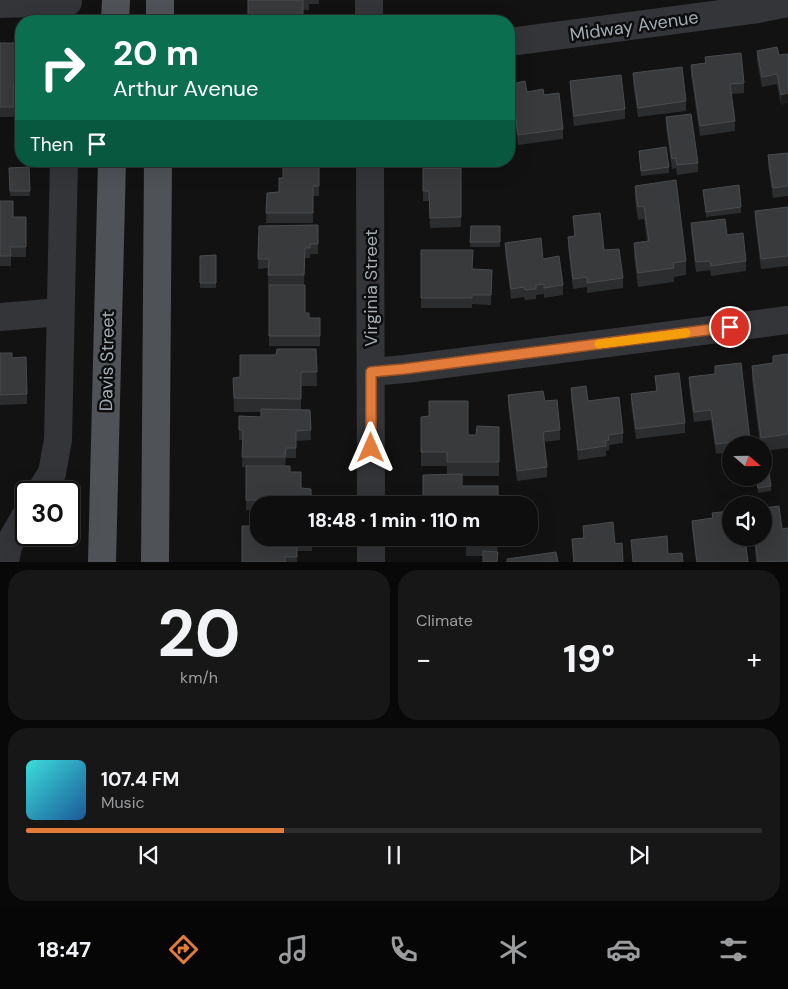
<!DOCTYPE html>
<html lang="en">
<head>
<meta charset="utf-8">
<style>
  :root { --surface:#0e0e0e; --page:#171717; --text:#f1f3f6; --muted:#9b9c9e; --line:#2e2e2e; --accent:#e37c3b }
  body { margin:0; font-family:"DM Sans",sans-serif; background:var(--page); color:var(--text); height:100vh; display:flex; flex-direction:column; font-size:19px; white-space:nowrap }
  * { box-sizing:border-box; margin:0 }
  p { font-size:16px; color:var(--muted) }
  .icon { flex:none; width:28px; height:28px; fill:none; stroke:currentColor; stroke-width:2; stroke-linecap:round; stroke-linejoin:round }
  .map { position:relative; height:562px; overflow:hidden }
  .panel { display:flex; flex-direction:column; gap:8px; padding:8px; background:#080808; flex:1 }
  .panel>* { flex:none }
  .top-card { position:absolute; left:15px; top:15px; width:500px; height:152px; border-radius:20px; box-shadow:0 5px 20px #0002,0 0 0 1px var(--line); background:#0b6e4f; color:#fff; overflow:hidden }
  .needle { width:32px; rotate:110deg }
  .controls { position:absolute; left:722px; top:436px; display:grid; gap:10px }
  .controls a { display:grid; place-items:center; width:50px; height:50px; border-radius:50%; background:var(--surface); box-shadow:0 5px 20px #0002,0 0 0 1px var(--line); font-size:25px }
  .speed { position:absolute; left:15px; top:481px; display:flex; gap:10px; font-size:25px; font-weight:700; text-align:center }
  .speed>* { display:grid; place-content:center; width:65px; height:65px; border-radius:50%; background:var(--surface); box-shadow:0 5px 20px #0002,0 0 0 1px var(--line); line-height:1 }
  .speed .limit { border:2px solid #111; border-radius:8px; background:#fff; color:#111 }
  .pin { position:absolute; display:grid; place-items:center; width:42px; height:42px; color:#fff; margin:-21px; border:2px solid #fff; border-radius:50%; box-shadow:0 1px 5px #0007 }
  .me { position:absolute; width:55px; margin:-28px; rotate:0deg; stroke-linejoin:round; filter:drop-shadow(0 0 4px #0008) }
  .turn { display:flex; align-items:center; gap:18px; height:105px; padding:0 15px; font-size:22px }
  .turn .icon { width:65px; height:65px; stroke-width:2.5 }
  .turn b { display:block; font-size:35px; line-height:42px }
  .then { display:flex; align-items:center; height:48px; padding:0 15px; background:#0003; gap:10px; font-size:19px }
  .big { font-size:38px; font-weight:800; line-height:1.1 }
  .panel .widget { flex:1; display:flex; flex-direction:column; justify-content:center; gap:8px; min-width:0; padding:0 18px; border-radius:20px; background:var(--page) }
  .panel .dial { align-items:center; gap:0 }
  .dial b { font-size:65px; line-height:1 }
  .song { display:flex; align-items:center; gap:15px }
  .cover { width:60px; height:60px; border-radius:8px; background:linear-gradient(135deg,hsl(180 70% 55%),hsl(210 70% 35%)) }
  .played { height:5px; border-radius:2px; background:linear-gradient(90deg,var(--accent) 35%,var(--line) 35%) }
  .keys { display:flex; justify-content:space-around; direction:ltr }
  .heat { display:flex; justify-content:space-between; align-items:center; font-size:28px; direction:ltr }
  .panel .tiles { flex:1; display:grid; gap:8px; grid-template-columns:1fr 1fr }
  .widget:last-child { grid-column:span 2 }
  .trip { position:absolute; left:250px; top:496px; width:288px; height:50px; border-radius:20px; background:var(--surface); box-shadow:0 5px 20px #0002,0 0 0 1px var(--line); font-weight:800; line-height:50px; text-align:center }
  .dock { display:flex; height:80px; justify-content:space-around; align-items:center; background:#060606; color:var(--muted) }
  .dock .icon { width:35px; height:35px }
  .dock .active { color:var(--accent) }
  .dock b { font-size:22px; color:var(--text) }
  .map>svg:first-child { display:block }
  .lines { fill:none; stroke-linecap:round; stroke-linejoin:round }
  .street { stroke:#333538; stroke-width:28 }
  .primary { stroke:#4f5357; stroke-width:28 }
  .wall { fill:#2b2d2e }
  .shaded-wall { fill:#1c1c1d }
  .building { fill:#383a3c; stroke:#494c4f }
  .route-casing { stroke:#945126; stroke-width:12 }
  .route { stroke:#e37c3b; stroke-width:9 }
  .slow { stroke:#f59e0b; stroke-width:9 }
  .labels { text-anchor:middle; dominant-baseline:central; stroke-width:5; stroke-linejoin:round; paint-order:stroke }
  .street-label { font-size:18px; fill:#a4adb3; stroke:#0d0d0e }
</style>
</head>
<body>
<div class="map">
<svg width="788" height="562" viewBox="0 0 788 562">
  <rect width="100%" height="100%" fill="#121213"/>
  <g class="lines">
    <g class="street">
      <polyline points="369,0 369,21"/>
      <polyline points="0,4 68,2"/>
      <polyline points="509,42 758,9 788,3"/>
      <polyline points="370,161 371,505"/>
      <polyline points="0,317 60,312"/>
      <polyline points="371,372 405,369 788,320"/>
      <polyline points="40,492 52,473 58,440 64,161"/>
      <polyline points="5,562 8,546 26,515"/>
      <polyline points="371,562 371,538"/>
    </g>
    <g class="primary">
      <polyline points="115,21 116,0"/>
      <polyline points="160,21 160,0"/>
      <polyline points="102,562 112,161"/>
      <polyline points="155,562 158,161"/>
    </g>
  </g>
  <g class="wall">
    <polygon points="248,0 319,0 319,4 309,4 309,10 303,10"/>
    <polygon points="0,43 21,43 21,94 14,94 14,117 0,117"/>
    <polygon points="757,51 779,55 788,54 781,105 777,84 762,87 757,61"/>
    <polygon points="705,57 744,83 744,93 731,94 735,121 735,131 700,136 691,75 691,65 705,63"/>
    <polygon points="633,73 686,101 686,111 638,117 633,83"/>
    <polygon points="570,81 625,109 625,119 574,126 570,91"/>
    <polygon points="512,84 527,92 544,95 563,129 563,139 518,145 512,94"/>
    <polygon points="666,117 698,163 698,172 677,175 676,168 672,169 666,127"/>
    <polygon points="639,151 669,167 669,173 641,176"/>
    <polygon points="788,153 788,196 773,198 768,165 768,155"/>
    <polygon points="319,163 319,196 313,196 313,223 266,223 267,193 279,192 283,178"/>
    <polygon points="29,167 30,196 10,196 9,168"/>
    <polygon points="423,168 461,168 461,227 430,228 429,201 423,201"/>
    <polygon points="635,186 686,261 686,275 674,277 674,282 638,287 634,257 634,243 647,241 644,219 638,220 635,200"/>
    <polygon points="703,190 741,207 741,213 706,217"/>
    <polygon points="0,201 13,217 26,217 26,257 11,257 11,266 0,266"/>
    <polygon points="788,207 788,266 761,269 755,221 755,211"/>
    <polygon points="573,216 604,250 623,278 623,288 587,293 587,287 573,289 568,247 568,237 574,236"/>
    <polygon points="691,223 727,235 746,261 746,271 711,276 710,270 696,272 691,233"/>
    <polygon points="318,225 318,254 310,254 310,258 305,258 304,285 268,285 268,268 258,269 259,226"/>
    <polygon points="471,226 500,226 500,247 470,247"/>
    <polygon points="505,243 543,259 563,285 563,295 544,298 544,294 536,295 536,299 525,300 524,297 511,299 505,253"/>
    <polygon points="421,250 472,269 492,270 491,305 472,304 472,308 421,308"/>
    <polygon points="216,255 216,288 200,288 200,256"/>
    <polygon points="269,285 309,318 320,318 320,346 269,346"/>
    <polygon points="316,349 317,386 301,386 301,410 310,410 311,440 296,441 296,458 286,458 285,466 311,505 259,505 259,510 246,510 246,467 242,467 243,440 239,440 239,416 261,417 261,412 234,412 233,378 240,377 276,355"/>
    <polygon points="0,353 12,358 27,394 27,404 0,405"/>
    <polygon points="788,354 788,448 764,451 764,445 760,445 752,380 752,366 773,363 773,356"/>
    <polygon points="715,366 750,440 750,445 731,445 731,452 716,454 711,420 694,422 689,387 689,377 715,374"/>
    <polygon points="655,376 685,423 685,433 636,439 631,404 631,394 656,391"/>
    <polygon points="571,388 588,401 623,433 623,443 609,445 609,450 606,451 606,456 578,460 571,398"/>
    <polygon points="508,395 545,401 560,430 560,440 544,442 547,467 547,477 517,481 508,405"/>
    <polygon points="421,417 468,435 476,435 499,427 499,476 462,476 423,505 447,474 447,466 421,466"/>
    <polygon points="734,478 750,478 735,480"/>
    <polygon points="756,478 771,486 771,491 758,493"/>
    <polygon points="712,513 748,562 696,562 692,530 692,521 712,518"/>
    <polygon points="259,526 312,538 312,551 297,551 297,562 242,562"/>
    <polygon points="583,526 615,544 623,562 573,562 572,539 583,538"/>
    <polygon points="788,528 788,562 756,562 754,538 764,538 782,529"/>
    <polygon points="429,538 498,538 497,562 483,556 466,556 466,540 429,541"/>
  </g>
  <polygon class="shaded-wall" points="788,93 788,103 781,105 781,95"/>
  <g class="building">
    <rect x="248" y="0" width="55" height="21"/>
    <polygon points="0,43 21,43 21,84 14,84 14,107 0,107"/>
    <polygon points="777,47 779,55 788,54 788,93 781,95 777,74 762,77 757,51"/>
    <polygon points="741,53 744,83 730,84 735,121 700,126 691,65 706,63 705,57"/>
    <polygon points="682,67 686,101 638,108 633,73"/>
    <polygon points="621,75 625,109 574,116 570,81"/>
    <polygon points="525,81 527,92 543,89 544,95 559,93 563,129 518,135 512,84"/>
    <polygon points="691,114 698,163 677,165 676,158 672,159 666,117"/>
    <polygon points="666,147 669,167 641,171 639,151"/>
    <polygon points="788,153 788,186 773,188 768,155"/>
    <polygon points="283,163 319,163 319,186 313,186 313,213 266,213 267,193 279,192 279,178 283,178"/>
    <polygon points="29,167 30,191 10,191 9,168"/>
    <polygon points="423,168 461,168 461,217 430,218 429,191 423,191"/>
    <polygon points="676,180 686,261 673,263 674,268 638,273 634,243 649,241 644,206 638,207 635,186"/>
    <polygon points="739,185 741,207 706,212 703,190"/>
    <polygon points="0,201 13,201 13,217 26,217 26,247 10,247 11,256 0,256"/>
    <polygon points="788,207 788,256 761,259 755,211"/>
    <polygon points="600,213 604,250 619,249 623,278 587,283 587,277 573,279 568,237 575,236 573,216"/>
    <polygon points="725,219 727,235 743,233 746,261 711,266 710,261 696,262 691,223"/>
    <polygon points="318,225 318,244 310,244 310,248 305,248 304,275 268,275 269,259 258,259 259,226"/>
    <polygon points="471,226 500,226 500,242 470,242"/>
    <polygon points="541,238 543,259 559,256 563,285 544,288 544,284 536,285 536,289 525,290 524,287 511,289 505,243"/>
    <polygon points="421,250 473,250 472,269 492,270 491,295 472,295 472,298 421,298"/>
    <polygon points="216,255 216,283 200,283 200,256"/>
    <polygon points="269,285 305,285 305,313 309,313 309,318 320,318 320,336 269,336"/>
    <polygon points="277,349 316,349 317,372 301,372 301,399 234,398 233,378 240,377 240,355 276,355"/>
    <polygon points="0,353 12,353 12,358 26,357 27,394 0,395"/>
    <polygon points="788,354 788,434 761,438 752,366 773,363 773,356"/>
    <polygon points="741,363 750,440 716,444 711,410 694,412 689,377 715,374 715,366"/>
    <polygon points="679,373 685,423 636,429 631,394 657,391 655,376"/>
    <polygon points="586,386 588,401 619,397 623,433 608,435 609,440 605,441 606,446 578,450 571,388"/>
    <polygon points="543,391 545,401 557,400 560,430 543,432 547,467 517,471 508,395"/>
    <polygon points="429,401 468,401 468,435 476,435 477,426 499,427 499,462 447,462 447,452 421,452 421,417 429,416"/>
    <polygon points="261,409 310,410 311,430 296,431 296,448 286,448 285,457 242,457 243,430 239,430 239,416 261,417"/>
    <polygon points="246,466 290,466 290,472 301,472 301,488 311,489 311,505 268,505 268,500 246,500"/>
    <polygon points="769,473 771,486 758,488 756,478 764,478 764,474"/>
    <polygon points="462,474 462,486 498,486 498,505 423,505 423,475"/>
    <polygon points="779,506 782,529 788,528 788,561 758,562 755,538 764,538 764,508"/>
    <polygon points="731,511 731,538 745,538 748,562 697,562 692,521 713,518 712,513"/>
    <polygon points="613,522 615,544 622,543 623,562 574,562 572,539 584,538 583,526"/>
    <polygon points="242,526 259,526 259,538 312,538 312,541 297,541 297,557 285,557 285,562 242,562"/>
    <polygon points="667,536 668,554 682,553 683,562 633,562 631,540"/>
    <rect x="466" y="538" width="32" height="5"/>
    <polygon points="483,551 498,552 497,562 483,562"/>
    <polygon points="556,552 558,562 507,562 507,559"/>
  </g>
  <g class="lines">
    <defs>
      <polyline id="route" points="371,448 371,372 404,369 730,327"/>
    </defs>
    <use href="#route" class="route-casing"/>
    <use href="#route" class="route"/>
    <polyline class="slow" points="599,344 686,333"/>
  </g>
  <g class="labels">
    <g class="street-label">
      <text transform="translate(634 26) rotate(-8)">Midway Avenue</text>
      <text transform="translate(371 288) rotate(-90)">Virginia Street</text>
      <text transform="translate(107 361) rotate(-89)">Davis Street</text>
    </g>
  </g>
</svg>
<div class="controls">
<a><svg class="needle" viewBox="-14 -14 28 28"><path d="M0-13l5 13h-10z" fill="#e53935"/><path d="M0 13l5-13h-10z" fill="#9b9c9e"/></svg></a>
<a><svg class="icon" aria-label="sound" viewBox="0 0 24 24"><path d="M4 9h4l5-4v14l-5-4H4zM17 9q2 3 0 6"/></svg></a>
</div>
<div class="speed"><div class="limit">30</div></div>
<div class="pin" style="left:730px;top:327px;background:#d93025"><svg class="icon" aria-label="arrive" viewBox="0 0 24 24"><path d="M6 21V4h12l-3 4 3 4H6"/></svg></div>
<svg class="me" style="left:371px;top:448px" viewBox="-20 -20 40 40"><path d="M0-17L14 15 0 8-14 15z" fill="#e37c3b" stroke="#fff" stroke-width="4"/></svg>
<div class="trip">18:48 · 1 min · 110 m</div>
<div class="top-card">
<div class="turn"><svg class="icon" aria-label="right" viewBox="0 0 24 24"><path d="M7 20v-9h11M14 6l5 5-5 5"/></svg><div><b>20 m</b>Arthur Avenue</div></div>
<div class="then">Then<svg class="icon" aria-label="arrive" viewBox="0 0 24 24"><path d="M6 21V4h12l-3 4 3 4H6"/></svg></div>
</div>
</div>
<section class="panel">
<div class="tiles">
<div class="widget dial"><b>20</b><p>km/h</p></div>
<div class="widget"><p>Climate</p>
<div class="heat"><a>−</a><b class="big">19°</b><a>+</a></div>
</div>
<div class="widget">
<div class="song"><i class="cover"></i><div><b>107.4 FM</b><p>Music</p></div></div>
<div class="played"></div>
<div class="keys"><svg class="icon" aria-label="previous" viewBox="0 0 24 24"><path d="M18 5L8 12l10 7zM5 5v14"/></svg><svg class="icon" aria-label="pause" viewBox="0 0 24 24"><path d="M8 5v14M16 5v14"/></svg><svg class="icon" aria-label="next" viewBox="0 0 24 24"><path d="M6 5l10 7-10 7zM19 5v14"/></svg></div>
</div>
</div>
</section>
<nav class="dock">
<b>18:47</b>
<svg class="icon active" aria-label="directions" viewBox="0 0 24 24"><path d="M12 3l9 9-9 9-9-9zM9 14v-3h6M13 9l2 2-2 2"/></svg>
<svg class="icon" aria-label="music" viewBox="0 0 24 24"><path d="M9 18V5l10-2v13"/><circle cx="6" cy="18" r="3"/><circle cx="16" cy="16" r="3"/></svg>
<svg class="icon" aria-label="phone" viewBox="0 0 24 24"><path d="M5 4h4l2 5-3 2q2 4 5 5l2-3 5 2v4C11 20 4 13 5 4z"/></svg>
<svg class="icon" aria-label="climate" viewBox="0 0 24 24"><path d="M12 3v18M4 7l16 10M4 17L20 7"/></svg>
<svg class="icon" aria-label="car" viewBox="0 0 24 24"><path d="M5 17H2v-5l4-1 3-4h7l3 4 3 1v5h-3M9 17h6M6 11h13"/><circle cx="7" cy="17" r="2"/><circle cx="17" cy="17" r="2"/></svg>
<svg class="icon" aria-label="filters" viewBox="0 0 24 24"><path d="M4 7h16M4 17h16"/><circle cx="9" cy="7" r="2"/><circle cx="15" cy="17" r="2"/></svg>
</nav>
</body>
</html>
